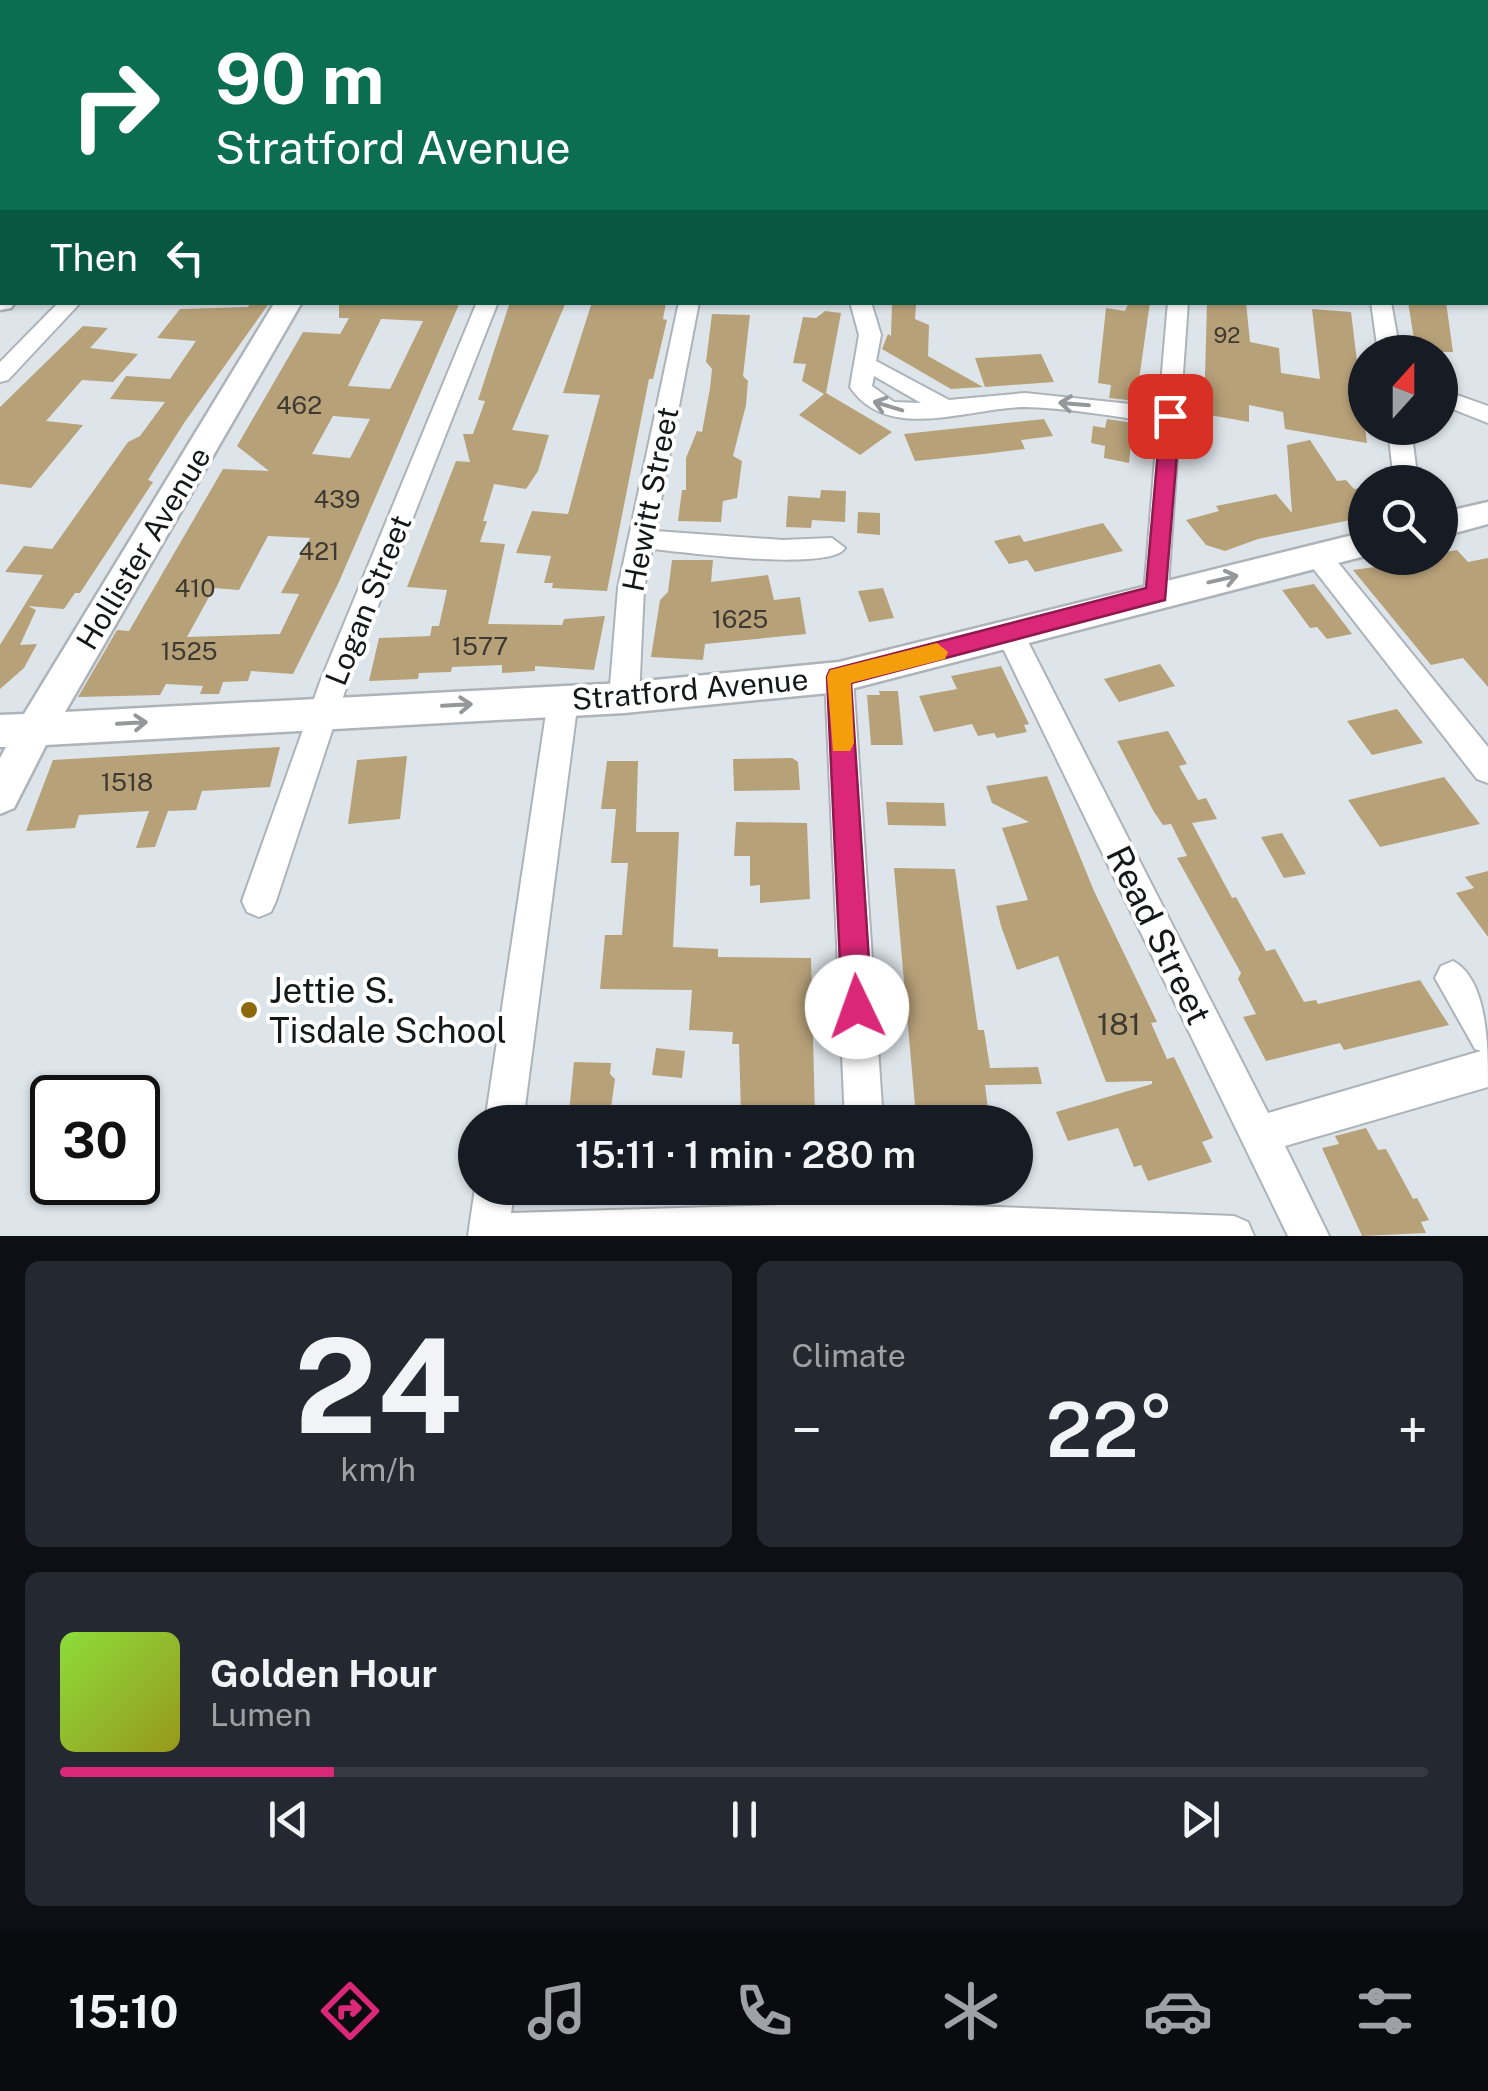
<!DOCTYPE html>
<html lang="en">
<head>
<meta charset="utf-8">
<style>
  :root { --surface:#171b24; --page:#242831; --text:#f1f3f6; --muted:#9ea1a6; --line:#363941; --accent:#db2777 }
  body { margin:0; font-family:"Public Sans",sans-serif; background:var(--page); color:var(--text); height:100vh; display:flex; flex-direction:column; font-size:38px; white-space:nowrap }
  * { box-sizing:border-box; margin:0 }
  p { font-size:32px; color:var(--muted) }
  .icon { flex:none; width:55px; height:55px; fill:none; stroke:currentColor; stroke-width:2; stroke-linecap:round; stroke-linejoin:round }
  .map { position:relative; height:1236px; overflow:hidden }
  .drawer { display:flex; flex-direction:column; gap:25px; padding:25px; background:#0d0f14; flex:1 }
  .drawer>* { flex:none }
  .guide { position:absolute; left:0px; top:0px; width:1490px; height:305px; box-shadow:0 2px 8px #0004; background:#0b6e4f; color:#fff; overflow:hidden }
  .needle { width:65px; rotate:21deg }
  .controls { position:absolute; left:1348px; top:335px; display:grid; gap:20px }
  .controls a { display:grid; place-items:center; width:110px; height:110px; border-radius:50%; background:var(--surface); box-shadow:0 2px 8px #0004; font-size:50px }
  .speed { position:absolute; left:30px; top:1075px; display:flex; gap:20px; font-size:50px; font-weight:700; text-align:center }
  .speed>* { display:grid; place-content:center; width:130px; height:130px; border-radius:50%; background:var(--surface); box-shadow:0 2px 8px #0004; line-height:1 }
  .speed .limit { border:5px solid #111; border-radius:15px; background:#fff; color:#111 }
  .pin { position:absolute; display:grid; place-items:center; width:85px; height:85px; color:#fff; margin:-42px; border-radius:20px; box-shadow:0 5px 15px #0006 }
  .me { position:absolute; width:110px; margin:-55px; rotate:357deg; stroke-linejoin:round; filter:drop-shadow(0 0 8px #0008) }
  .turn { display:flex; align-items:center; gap:35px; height:210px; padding:0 50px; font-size:45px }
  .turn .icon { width:130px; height:130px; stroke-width:2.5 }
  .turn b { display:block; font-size:70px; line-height:85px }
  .then { display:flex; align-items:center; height:95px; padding:0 50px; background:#0003; gap:20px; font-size:38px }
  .big { font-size:75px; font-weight:600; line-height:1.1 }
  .drawer .widget { flex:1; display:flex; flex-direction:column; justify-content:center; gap:15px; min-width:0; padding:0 35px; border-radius:15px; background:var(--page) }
  .drawer .dial { align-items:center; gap:0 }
  .dial b { font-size:130px; line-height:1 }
  .song { display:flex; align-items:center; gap:30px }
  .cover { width:120px; height:120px; border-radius:15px; background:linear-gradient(135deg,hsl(90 70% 55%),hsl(60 70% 35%)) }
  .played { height:10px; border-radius:5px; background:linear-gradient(90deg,var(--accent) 20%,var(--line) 20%) }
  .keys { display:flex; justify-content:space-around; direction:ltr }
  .heat { display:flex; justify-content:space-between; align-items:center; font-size:55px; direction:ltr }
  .drawer .tiles { flex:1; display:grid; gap:25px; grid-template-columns:1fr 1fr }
  .widget:last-child { grid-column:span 2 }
  .trip { position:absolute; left:458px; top:1105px; width:575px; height:100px; border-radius:50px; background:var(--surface); box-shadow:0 2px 8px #0004; font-weight:600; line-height:100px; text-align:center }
  .tab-bar { display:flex; height:160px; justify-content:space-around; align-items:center; background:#090b0e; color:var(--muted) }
  .tab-bar .icon { width:70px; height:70px }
  .tab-bar .on { color:var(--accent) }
  .tab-bar b { font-size:45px; color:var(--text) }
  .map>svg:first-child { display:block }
  .building { fill:#b7a179; fill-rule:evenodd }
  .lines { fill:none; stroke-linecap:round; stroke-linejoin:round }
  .minor-casing { stroke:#adb3b8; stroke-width:4 }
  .major-casing { stroke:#adb3b8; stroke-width:5 }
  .minor { fill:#fff; fill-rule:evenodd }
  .major { fill:#fff; fill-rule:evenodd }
  .rail-casing { stroke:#7a7e82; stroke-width:6 }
  .rail { stroke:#fff; stroke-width:4; stroke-dasharray:11; stroke-linecap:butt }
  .oneway { stroke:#969798 }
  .route { fill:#db2777; stroke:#8e194d; stroke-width:2.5 }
  .slow { fill:#f59e0b }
  .poi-dot { fill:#8e680c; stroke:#fff; stroke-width:4 }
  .labels { text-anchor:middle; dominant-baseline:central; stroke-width:8; stroke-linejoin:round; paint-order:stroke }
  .far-number-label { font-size:22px; fill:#3e3a31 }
  .number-label { font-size:25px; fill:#3e3a31 }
  .street-label { font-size:30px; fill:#151719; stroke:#fff }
  .near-number-label { font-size:30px; fill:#3e3a31 }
  .near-street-label { font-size:35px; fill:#151719; stroke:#fff }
  .near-poi-label { font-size:35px; fill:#151719; stroke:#fff; text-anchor:start }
</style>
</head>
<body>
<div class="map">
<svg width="1488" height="1236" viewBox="0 0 1488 1236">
  <rect width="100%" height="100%" fill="#dee5ea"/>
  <g class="building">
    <polygon points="251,302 270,302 184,423 148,480 153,482 80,593 75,593 64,609 28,606 36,610 20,645 37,644 24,668 0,689 0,645 43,575 5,572 24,546 52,549 128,442 140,436 165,402 110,399 126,376 170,379 196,341 157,338 180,309 248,307"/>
    <path d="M339 302H460L338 584 293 674 251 671 248 681 223 682 219 694H200L203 686 166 684 160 695 78 697 117 630 129 631 223 469 269 471 237 446 303 332 340 334 349 318H339ZM381 319 423 321 390 389 348 386ZM333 416 370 419 350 458 312 454ZM268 536 310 538 281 593 299 594 280 634 187 637 214 588 239 590Z"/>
    <polygon points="510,302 566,302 512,430 549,435 538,471 526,489 494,484 483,521 487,521 480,542 505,544 488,624 562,625 564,619 605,616 594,670 535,666 535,671 502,673 502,665 452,667 451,672 419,673 418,679 369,681 379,638 430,636 432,626 439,626 447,590 407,587 456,461 470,462 463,434 473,434 485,401 478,400"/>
    <polygon points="592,302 666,302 663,319 667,320 653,379 649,379 607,591 552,588 553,583 544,583 551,556 516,553 532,511 568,514 600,395 563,393"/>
    <polygon points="1129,302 1150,302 1136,401 1109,398 1111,385 1098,383 1106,308 1125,311"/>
    <polygon points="1207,302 1246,302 1250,342 1279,348 1281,373 1320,379 1312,309 1351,312 1367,443 1285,429 1283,412 1249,405 1249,422 1204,414"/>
    <polygon points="1408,302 1446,302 1453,352 1416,352"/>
    <polygon points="892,304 916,305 915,319 929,325 928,356 983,387 951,389 882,349 888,334 891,336"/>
    <polygon points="825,311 841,313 826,393 892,432 860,455 799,415 824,394 802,381 806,364 793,363 803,317 816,318"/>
    <polygon points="712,314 750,315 743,376 748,381 746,405 733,456 742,461 737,498 723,501 721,522 678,521 682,490 686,490 686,458 697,431 702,432 710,388 712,369 706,362"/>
    <polygon points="83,326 108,328 90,348 138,354 113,382 82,380 46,421 83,425 31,488 0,484 0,407"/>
    <polygon points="1041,354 1054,382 985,387 975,358"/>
    <polygon points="1044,419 1053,436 1021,440 1025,449 984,454 915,461 904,434"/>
    <polygon points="1107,419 1133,423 1129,463 1104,458 1105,446 1091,443 1093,426 1105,428"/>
    <polygon points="1310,440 1337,481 1346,480 1354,489 1365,487 1365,517 1258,539 1225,551 1206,545 1186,520 1219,511 1216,506 1276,494 1292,513 1287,445"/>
    <polygon points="821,490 846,491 845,522 812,520 811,528 786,527 788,496 820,498"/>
    <polygon points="858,512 880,513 880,535 857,533"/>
    <polygon points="1103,523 1123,551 1035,572 1027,560 1009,564 994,541 1020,535 1024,542"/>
    <polygon points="1457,550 1468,562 1488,558 1488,687 1463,658 1431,665 1353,570 1440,558 1440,553"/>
    <polygon points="672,560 713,560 711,582 768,575 774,600 800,597 806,634 705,644 703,660 651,657 660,600 668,592"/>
    <polygon points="1314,584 1352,634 1327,639 1317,627 1310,628 1282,590"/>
    <polygon points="883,588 894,618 869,622 858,591"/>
    <polygon points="1160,664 1175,686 1119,702 1104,679"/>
    <polygon points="1001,666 1029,724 1024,725 1027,732 997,738 994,733 978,736 972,724 934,732 919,696 957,689 951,676"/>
    <polygon points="879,691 898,691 903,745 871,745 867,695 880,695"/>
    <polygon points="1397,709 1423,743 1372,755 1347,721"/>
    <polygon points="1168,731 1187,764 1179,766 1198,800 1206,798 1217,819 1192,823 1232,898 1236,897 1266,951 1275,949 1304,1002 1316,1000 1318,1004 1420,980 1449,1025 1344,1050 1340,1043 1266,1061 1243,1017 1256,1014 1238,979 1241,973 1177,858 1187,856 1171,824 1163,825 1154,812 1117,741"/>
    <polygon points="280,747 270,787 202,791 196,810 168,811 155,847 136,848 149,811 79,815 75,828 26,831 53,760"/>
    <polygon points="407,756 400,819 348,824 357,760"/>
    <polygon points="792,758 798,762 800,790 734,791 733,759"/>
    <polygon points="607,761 638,761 636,832 679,832 673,947 718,949 718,957 811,958 815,1116 741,1113 739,1044 732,1044 733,1032 689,1030 692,990 600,989 605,935 622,935 628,863 611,863 616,809 601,809"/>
    <polygon points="1047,776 1094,891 1157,1022 1151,1023 1167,1059 1174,1057 1213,1138 1202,1142 1212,1162 1148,1181 1141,1165 1134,1167 1118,1128 1068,1141 1056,1112 1152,1084 1152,1081 1106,1082 1058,956 1017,970 1001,926 996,906 1028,900 1002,828 1029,822 992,803 986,786"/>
    <polygon points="1444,777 1480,824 1380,847 1348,800"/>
    <polygon points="886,802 944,803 946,826 888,825"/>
    <polygon points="736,822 807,823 810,899 760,903 760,885 750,886 750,856 734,856"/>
    <polygon points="1282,833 1306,874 1284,878 1261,837"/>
    <polygon points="894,868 955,869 978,1030 984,1030 990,1068 1038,1067 1042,1084 985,1085 989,1117 916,1117"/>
    <polygon points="1488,871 1488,937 1456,893 1474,888 1465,877"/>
    <polygon points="656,1048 685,1051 682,1078 652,1075"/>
    <polygon points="574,1062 611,1063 610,1074 615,1079 609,1122 568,1122"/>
    <polygon points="1366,1128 1378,1150 1386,1149 1413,1199 1417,1198 1429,1220 1421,1222 1426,1233 1362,1236 1322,1148 1339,1144 1335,1136"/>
  </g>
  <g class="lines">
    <defs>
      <g id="minor">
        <polygon points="184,0 229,0 230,2 186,2"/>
        <polygon points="1474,0 1488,0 1488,4 1475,2"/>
        <polygon points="2,61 2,71 0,72 0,62"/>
        <polygon points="2,189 2,202 0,203 0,190"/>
        <polygon points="59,302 81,302 8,380 0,382 0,362"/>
        <polygon points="477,302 498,302 348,682 276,901 271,912 259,917 247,912 242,901 320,682"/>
        <path d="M679 302H699L655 531 783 540 832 538 845 548C831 572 683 552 652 549L644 588 639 698 634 707 624 710 614 707 609 698 618 588Z"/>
        <path d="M850 302H871L881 335 876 361 949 400 1025 393 1159 407 1168 302H1188L1167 601H1147L1144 594 1158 422C1114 417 1069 408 1026 407 969 407 888 444 850 387L859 335ZM874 376 921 403 894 402 872 386Z"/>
        <polygon points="1371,302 1391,302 1400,352 1378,352"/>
        <polygon points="1440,389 1488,406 1488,423 1440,404"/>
        <polygon points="1388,428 1411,428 1418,482 1394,482"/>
        <polygon points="1318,546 1327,549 1488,747 1488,783 1477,779 1309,563 1305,556 1309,549"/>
        <path d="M1010 623 1020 626 1268 1113 1481 1051 1475 1049 1435 978 1441 966 1453 961C1488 980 1488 1046 1488 1087L1285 1146 1329 1236H1288L996 634 1000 626Z"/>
        <polygon points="839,665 849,669 853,677 883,1122 845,1122 825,677 829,669"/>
        <polygon points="563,688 573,691 578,700 523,1122 485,1122 548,700 553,691"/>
        <polygon points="475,1188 515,1188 511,1213 849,1203 848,1188 888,1188 889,1203 1234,1216 1248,1222 1254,1236 468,1236"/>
      </g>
      <g id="major">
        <polygon points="0,294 2,302 15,302 11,308 0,310"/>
        <polygon points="275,302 302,302 65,712 624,683 839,662 1365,532 1365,556 839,692 624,713 46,745 14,808 0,814 0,758 6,747 0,747 0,715 24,714"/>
        <polygon points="1488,502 1488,524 1440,537 1440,513"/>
      </g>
    </defs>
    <use href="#minor" class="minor-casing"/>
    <use href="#major" class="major-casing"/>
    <use href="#minor" class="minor"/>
    <use href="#major" class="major"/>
    <defs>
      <g id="rail">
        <polyline points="1067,0 1082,2"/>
        <polyline points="1097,0 1112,2"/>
      </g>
    </defs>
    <use href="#rail" class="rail-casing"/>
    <use href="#rail" class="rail"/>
  </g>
  <defs><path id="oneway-shaft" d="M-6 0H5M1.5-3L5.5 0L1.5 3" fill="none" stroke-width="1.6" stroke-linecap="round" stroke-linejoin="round" transform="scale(2.5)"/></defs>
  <g class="oneway">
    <use href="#oneway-shaft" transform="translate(1074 404) rotate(-175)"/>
    <use href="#oneway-shaft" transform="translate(888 406) rotate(-163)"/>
    <use href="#oneway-shaft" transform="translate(1223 579) rotate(-13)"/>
    <use href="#oneway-shaft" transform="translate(457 705) rotate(-3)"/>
    <use href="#oneway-shaft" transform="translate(132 723) rotate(-3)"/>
  </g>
  <polygon class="route" points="1170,410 1180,416 1165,600 851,683 872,1007 867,1017 857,1022 847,1017 842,1007 827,677 830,670 1146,588 1161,416"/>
  <polygon class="slow" points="937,643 948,652 945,659 851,683 854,743 850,751 833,751 827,677 830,670"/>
  <circle class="poi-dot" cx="249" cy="1010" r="10"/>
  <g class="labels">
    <g class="far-number-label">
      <text x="1227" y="335">92</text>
    </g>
    <g class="number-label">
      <text x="299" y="405">462</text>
      <text x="337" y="499">439</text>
      <text x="319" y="551">421</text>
      <text x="195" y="588">410</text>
      <text x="740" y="619">1625</text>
      <text x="480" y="646">1577</text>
      <text x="189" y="651">1525</text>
      <text x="127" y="782">1518</text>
    </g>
    <g class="street-label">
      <text transform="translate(650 499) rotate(-79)">Hewitt Street</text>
      <text transform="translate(143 548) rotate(-59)">Hollister Avenue</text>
      <text transform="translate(368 600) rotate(-68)">Logan Street</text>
      <text transform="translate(690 689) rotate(-5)">Stratford Avenue</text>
    </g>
    <g class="near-number-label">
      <text x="1119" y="1024">181</text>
    </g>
    <g class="near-street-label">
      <text transform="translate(1159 935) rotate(64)">Read Street</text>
    </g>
    <g class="near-poi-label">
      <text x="269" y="990">Jettie S.<tspan x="269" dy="40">Tisdale School</tspan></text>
    </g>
  </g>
</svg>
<div class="controls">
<a><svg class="needle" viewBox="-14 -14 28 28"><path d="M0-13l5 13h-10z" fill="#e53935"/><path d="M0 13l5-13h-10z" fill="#9ea1a6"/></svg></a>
<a><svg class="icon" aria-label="search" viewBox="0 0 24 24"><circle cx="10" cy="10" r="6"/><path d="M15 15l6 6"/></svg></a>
</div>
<div class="speed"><div class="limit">30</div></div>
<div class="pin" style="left:1170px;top:416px;background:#d93025"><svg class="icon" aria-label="arrive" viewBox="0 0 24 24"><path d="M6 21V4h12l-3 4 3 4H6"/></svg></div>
<svg class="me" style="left:857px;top:1007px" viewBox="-20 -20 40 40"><circle r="19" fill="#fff"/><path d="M0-13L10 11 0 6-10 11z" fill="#db2777"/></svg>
<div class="trip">15:11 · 1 min · 280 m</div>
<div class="guide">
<div class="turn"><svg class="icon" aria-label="right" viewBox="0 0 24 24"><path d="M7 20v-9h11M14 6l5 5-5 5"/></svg><div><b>90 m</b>Stratford Avenue</div></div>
<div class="then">Then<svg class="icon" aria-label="left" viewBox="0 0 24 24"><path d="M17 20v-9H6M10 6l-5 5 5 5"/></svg></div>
</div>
</div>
<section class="drawer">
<div class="tiles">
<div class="widget dial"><b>24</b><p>km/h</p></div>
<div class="widget"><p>Climate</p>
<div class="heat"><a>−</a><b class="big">22°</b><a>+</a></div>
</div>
<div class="widget">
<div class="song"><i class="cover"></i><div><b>Golden Hour</b><p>Lumen</p></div></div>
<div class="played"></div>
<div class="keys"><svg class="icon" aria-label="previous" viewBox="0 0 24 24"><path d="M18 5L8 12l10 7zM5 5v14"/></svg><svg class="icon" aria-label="pause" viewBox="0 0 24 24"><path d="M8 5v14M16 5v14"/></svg><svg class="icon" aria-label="next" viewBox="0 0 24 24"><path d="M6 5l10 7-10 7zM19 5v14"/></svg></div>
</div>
</div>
</section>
<nav class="tab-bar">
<b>15:10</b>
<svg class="icon on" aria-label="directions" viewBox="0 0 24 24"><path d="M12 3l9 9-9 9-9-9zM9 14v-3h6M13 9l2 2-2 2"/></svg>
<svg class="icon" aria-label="music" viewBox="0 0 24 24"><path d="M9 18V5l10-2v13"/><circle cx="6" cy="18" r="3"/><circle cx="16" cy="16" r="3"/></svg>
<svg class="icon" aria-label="phone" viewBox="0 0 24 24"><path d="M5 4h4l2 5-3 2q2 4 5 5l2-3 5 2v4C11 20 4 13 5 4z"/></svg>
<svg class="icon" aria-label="climate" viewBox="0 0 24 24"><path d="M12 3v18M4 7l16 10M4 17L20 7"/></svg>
<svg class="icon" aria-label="car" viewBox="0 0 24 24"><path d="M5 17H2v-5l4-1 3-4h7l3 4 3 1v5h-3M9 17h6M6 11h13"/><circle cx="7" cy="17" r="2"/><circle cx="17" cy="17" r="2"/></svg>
<svg class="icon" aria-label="filters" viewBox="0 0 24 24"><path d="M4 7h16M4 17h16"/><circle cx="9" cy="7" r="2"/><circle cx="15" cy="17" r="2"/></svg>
</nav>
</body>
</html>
